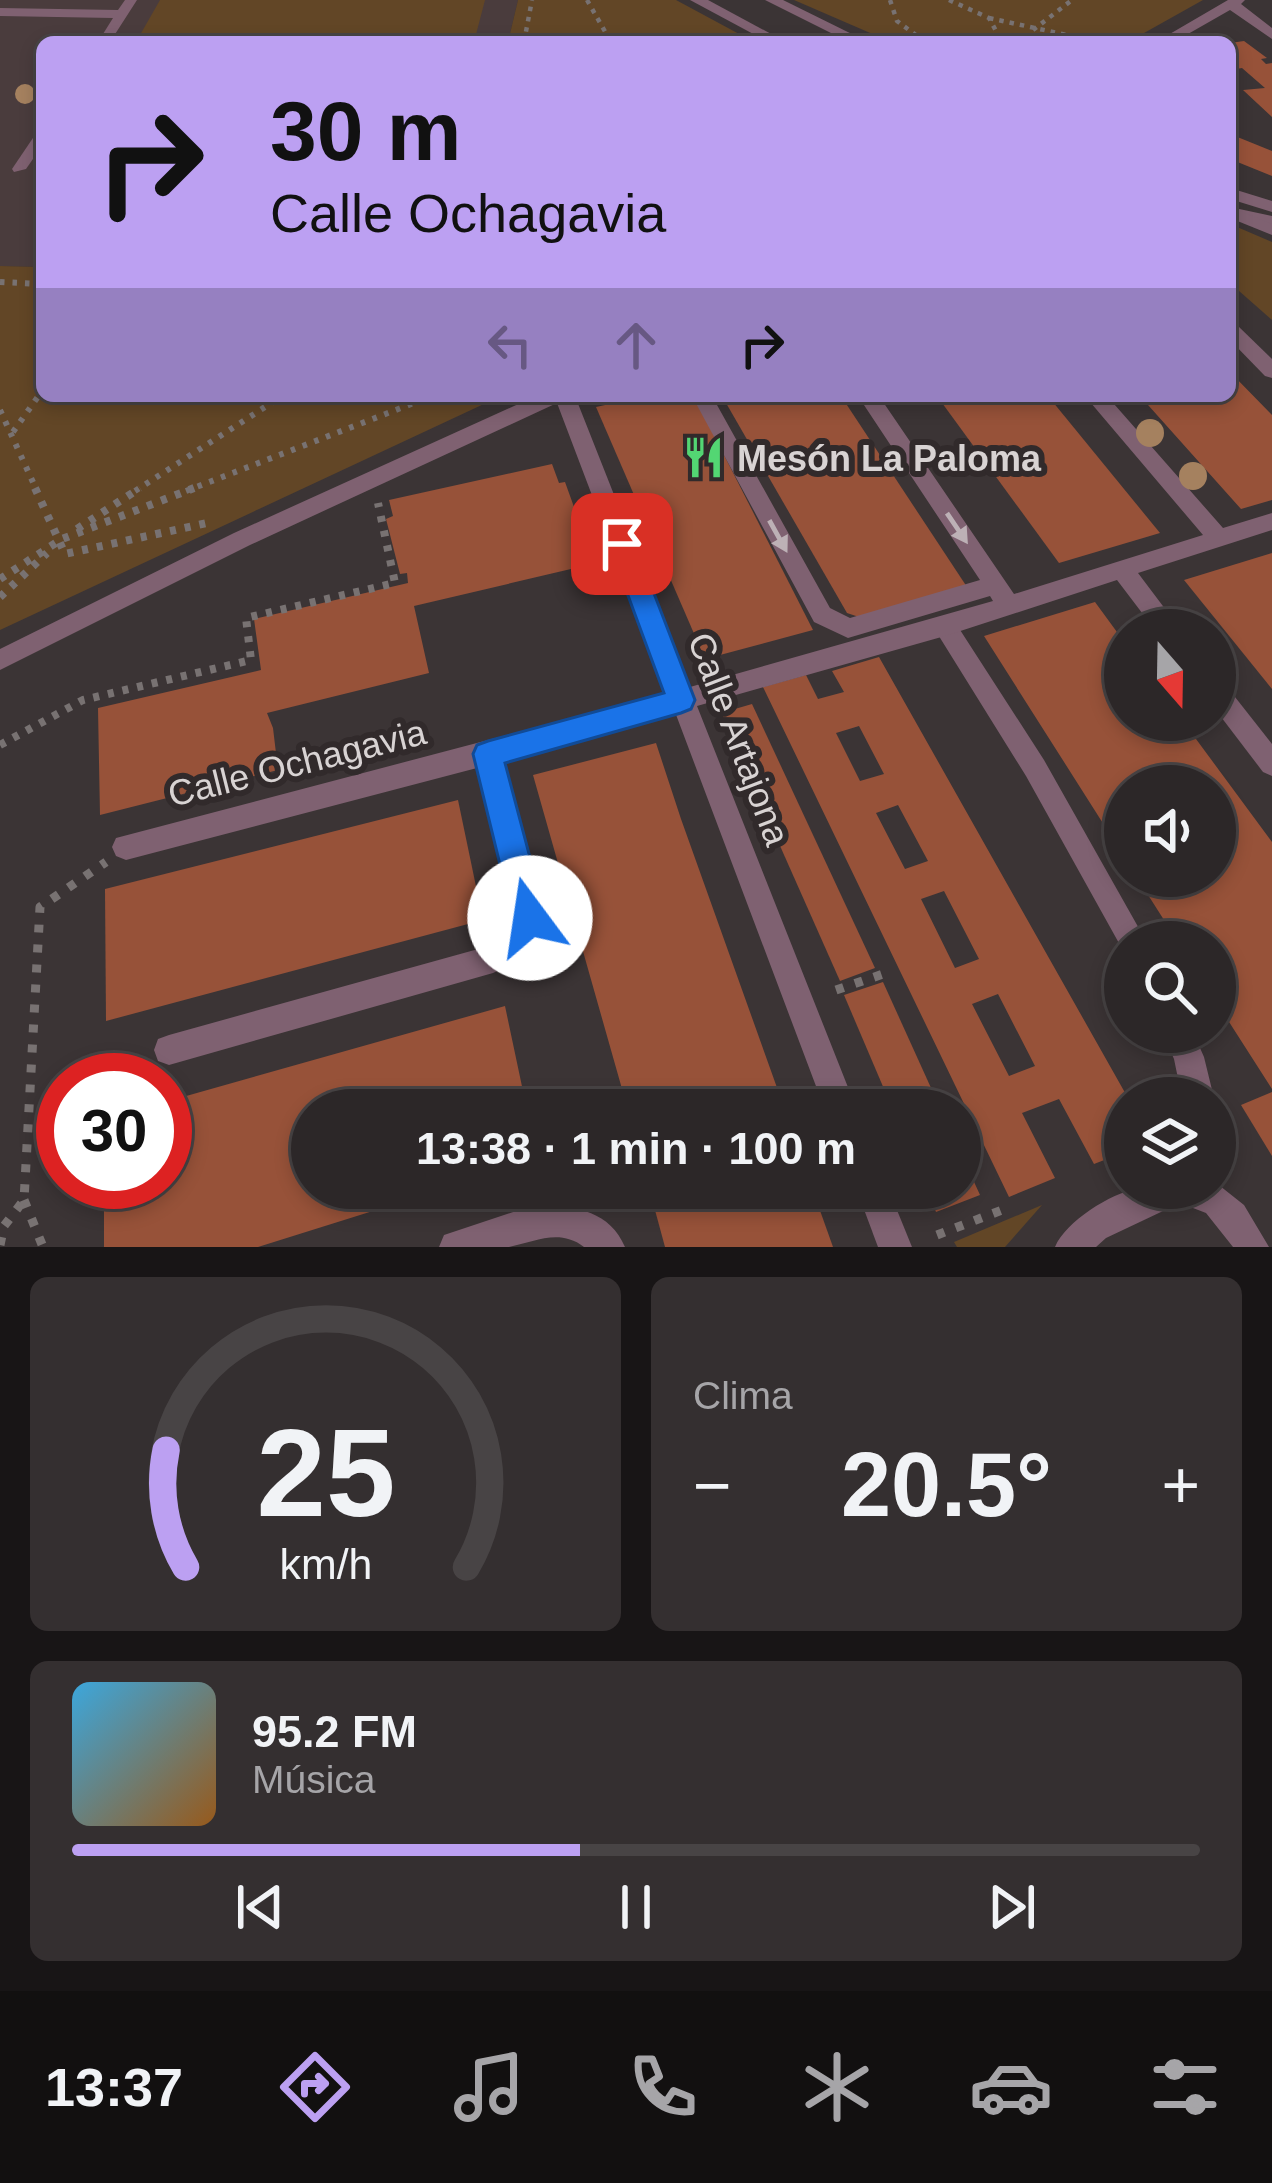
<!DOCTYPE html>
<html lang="es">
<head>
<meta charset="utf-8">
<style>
  :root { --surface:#2c2728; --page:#342f30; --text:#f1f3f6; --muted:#a6a5a8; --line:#484445; --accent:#bca0f2 }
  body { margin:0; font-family:Arial,sans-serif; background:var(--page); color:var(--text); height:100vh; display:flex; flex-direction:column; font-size:45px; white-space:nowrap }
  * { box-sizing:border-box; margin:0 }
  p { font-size:39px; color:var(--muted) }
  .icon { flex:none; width:66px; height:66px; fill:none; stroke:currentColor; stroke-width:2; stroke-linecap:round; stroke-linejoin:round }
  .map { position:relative; height:1247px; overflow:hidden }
  .drawer { display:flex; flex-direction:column; gap:30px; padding:30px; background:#181516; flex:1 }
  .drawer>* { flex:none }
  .hud { position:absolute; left:36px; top:36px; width:1200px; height:366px; border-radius:18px; box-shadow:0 6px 18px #0003,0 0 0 3px var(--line); background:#bca0f2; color:#111; overflow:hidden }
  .needle { width:78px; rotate:160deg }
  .tools { position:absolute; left:1104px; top:609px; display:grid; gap:24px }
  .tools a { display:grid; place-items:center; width:132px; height:132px; border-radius:50%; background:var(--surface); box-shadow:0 6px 18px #0003,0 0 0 3px var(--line); font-size:60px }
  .speed { position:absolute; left:36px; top:1053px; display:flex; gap:24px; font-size:60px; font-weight:700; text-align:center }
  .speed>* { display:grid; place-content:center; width:156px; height:156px; border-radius:50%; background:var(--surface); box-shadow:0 6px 18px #0003,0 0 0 3px var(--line); line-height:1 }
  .speed .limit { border:18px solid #d22; background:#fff; color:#111 }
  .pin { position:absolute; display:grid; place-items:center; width:102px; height:102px; color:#fff; margin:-51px; border-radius:24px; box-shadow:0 6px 18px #0006 }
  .me { position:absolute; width:132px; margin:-66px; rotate:346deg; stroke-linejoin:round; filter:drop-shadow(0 0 9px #0008) }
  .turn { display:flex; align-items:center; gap:42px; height:252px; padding:0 36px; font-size:54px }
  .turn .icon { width:156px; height:156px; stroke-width:2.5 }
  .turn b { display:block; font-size:84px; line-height:102px }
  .lanes { display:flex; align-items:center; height:114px; padding:0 36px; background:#0003; justify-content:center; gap:60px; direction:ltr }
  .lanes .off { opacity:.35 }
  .big { font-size:90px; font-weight:600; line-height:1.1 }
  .drawer .tile { flex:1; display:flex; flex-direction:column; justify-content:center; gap:18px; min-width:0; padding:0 42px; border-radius:18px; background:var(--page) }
  .drawer .dial { align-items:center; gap:0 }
  .dial svg { height:312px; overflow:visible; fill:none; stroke:var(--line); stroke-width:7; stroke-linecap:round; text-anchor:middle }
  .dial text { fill:var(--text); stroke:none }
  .song { display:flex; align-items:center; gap:36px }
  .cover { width:144px; height:144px; border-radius:18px; background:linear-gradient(135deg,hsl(200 70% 55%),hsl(30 70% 35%)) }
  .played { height:12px; border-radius:6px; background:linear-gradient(90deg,var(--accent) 45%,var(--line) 45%) }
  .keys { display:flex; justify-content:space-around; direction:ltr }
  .heat { display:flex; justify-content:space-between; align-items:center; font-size:66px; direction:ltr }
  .drawer .tiles { flex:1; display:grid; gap:30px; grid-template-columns:1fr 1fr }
  .tile:last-child { grid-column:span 2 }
  .trip { position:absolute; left:291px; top:1089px; width:690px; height:120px; border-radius:60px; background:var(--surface); box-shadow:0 6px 18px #0003,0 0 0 3px var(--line); font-weight:600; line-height:120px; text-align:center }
  .dock { display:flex; height:192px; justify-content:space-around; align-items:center; background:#121010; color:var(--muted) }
  .dock .icon { width:84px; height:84px }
  .dock .current { color:var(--accent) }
  .dock b { font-size:54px; color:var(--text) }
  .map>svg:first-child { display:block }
  .built { fill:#4a3c3d }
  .green { fill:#624626 }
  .building { fill:#975239; fill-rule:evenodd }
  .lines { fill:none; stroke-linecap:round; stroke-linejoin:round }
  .path-far3 { stroke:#787272; stroke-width:4.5; stroke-dasharray:4.5 6; stroke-linecap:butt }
  .path-far2 { stroke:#787272; stroke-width:6; stroke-dasharray:4.5 8; stroke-linecap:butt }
  .path-far1 { stroke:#787272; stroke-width:8; stroke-dasharray:6 9; stroke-linecap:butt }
  .path { stroke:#787272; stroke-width:9; stroke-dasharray:8 12; stroke-linecap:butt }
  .service { fill:#7f6171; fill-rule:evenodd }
  .pedestrian { fill:#7f6171; fill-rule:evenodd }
  .minor { fill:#7f6171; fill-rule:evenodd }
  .tertiary { fill:#7f6171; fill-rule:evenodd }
  .tree { fill:#a5815f }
  .oneway { fill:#bdb1b6 }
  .route { fill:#1a73e8; stroke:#114b97; stroke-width:3 }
  .labels { text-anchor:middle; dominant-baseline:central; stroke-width:12; stroke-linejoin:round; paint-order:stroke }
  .poi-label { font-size:36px; font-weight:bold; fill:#d8d3d3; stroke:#312a2b; text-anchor:start }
  .street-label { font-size:36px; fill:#d8d3d3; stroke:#312a2b }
</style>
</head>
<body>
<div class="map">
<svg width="1272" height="1247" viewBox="0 0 1272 1247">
  <rect width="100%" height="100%" fill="#3b3435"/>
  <polygon class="built" points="0,0 518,0 508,42 42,42 42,267 0,266"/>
  <g class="green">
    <polygon points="160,0 485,0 474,42 136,42"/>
    <polygon points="518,0 676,0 754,42 508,42"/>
    <polygon points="794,0 1203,0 1128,42 891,42"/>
    <polygon points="1230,224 1272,242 1272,320 1230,283"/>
    <polygon points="0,266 42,267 42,396 501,396 0,630"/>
    <polygon points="1042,1205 1005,1247 957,1247 954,1242"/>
  </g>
  <g class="building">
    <polygon points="1244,41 1267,58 1261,59 1266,64 1272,63 1272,117 1243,90 1265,88 1242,68 1230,70 1230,43"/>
    <polygon points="1230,134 1272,151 1272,176 1230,159"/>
    <polygon points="1230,372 1272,415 1272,500 1241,509 1140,396 1230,396"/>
    <polygon points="646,396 694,396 813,630 705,659 596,407"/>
    <polygon points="722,396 841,396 967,587 859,617 847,613"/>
    <polygon points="937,396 1048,396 1160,533 1059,563"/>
    <polygon points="552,464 559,483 565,482 587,543 580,544 588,565 414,606 429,673 267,713 273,728 278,770 100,815 98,708 261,670 254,619 408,583 407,573 400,574 386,519 393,516 389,500"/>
    <polygon points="1272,553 1272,689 1184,580"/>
    <polygon points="1095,602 1125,643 1125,720 1182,720 1272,842 1272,1089 1215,1000 1215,942 1178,942 1136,876 1215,876 1215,786 1125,786 1125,858 984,636"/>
    <path d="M879 657 1128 1098 1125 1152 1094 1164 1059 1099 1022 1113 1055 1178 1009 1197 763 687 806 675 818 699 844 692 832 671ZM859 726 884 774 860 781 836 733ZM898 805 928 861 905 869 876 813ZM944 891 979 959 955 968 921 899ZM998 994 1035 1066 1009 1076 972 1004Z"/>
    <polygon points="752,704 875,968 840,981 721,713"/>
    <polygon points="656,743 681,819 785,1110 628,1110 533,775"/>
    <polygon points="458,800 483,920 106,1021 105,889"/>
    <polygon points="883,982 941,1110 893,1110 844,995"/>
    <polygon points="505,1006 527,1110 312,1110 312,1188 443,1189 258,1247 104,1247 104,1182 165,1182 165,1102"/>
    <polygon points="1272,1092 1272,1156 1241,1105"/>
    <polygon points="960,1151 980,1195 936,1212 926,1188 960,1188"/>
    <polygon points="649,1188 812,1188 833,1247 665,1247"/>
  </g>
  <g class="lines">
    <g class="path-far3">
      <polyline points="587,0 611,42"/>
      <polyline points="890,0 897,21 925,42"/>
      <polyline points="949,0 989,18 1002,42"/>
      <polyline points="989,18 1099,42"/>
      <polyline points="1033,30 1072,0"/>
      <polyline points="524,42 532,0"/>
    </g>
    <g class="path-far2">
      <polyline points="0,282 42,284"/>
      <polyline points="0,410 37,491"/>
      <polyline points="13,432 42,391"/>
      <polyline points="135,491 282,396"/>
      <polyline points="186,491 432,396"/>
    </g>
    <g class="path-far1">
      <polyline points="35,488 65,554 207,523"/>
      <polyline points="77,529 140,488"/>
      <polyline points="0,579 62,539 194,488"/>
      <polyline points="0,597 47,553"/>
      <polyline points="0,745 83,700 251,660 246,618 395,583 378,503"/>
    </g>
    <g class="path">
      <polyline points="836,990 889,972"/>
      <polyline points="24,1200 43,1247"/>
      <polyline points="937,1235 1002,1210"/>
      <polyline points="0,1245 4,1226 24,1200 40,907 106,862"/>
    </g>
    <g class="service">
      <polygon points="125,0 137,0 110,42 98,42 113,18 0,16 0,8 118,10"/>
      <polygon points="42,131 42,146 26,169 14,172 12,169 37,132"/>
    </g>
    <g class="pedestrian">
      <polygon points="945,616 953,619 1044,760 1141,932 1146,942 1125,942 1125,954 1026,776 937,633 933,626 937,619"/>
      <polygon points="1162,1032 1193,1032 1204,1057 1214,1098 1182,1098 1174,1059"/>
    </g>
    <g class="minor">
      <polygon points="1228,0 1245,0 1241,4 1272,28 1272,39 1230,10 1174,42 1156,42"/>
      <polygon points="1230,207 1272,216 1272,226 1230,217"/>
      <polygon points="1230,323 1237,325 1272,359 1272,378 1265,376 1230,340"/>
      <polygon points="536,396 575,396 690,687 993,601 990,596 848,638 814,622 692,396 712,396 830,608 850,618 980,580 858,396 879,396 1014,594 1203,535 1085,396 1107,396 1223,528 1272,513 1272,530 1138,573 1181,630 1155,630 1117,580 945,636 697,706 857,1110 825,1110 675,712 502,761 543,918 529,956 493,973 169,1065 158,1061 154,1050 158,1039 169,1035 489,946 508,936 515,918 477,768 126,860 116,856 112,847 116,838 667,693 557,403 250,545 0,670 0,649 234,533"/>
      <polygon points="1215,679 1224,683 1272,744 1272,776 1263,772 1215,709"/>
      <path d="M1215 1182 1244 1205 1269 1247H1233L1206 1213 1180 1203 1106 1238 1096 1247H1055C1066 1221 1110 1194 1138 1188 1161 1183 1191 1188 1215 1188Z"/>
      <polygon points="856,1188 888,1188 912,1247 878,1247"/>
      <path d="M543 1202C577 1208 610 1211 625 1247H584C559 1228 535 1242 509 1247 487 1247 461 1247 439 1247L444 1235Z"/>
    </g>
    <g class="tertiary">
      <polygon points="690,0 708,0 786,42 768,42"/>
      <polygon points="765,0 783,0 868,42 849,42"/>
      <polygon points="1230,188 1272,201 1272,212 1230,199"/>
      <polygon points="1230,207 1272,224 1272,235 1230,218"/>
    </g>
  </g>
  <g class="tree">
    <circle cx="25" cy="94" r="10"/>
    <circle cx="1150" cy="433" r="14"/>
    <circle cx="1193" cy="476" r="14"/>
  </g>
  <defs><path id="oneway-solid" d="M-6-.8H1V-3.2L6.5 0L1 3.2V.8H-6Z" transform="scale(3)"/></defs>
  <g class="oneway">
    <use href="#oneway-solid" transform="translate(957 528) rotate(56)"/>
    <use href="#oneway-solid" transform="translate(778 536) rotate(61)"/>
  </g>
  <polygon class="route" points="622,534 635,544 695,700 691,709 681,713 505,763 546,918 541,929 530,934 518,929 513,918 473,754 477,745 488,741 664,693 609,544"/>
  <defs>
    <symbol id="restaurant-bare" viewBox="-9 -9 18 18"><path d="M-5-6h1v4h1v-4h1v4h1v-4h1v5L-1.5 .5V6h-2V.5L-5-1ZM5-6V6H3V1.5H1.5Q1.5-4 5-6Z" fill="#53d673" stroke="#312a2b" stroke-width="2.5" paint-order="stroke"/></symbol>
  </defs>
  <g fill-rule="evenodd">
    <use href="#restaurant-bare" x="674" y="428" width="59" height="59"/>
  </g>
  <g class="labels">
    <g class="poi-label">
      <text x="737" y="458">Mesón La Paloma</text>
    </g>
    <g class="street-label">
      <text transform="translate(739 739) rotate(69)">Calle Artajona</text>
      <text transform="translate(297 763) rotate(-14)">Calle Ochagavia</text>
    </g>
  </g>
</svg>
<div class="tools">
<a><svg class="needle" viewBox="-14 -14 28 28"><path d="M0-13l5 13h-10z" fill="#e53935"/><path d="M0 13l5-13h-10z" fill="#a6a5a8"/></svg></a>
<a><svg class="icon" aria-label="sound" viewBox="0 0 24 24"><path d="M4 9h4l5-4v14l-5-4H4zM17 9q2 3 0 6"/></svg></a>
<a><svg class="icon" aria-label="search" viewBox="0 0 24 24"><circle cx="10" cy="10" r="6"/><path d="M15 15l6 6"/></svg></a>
<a><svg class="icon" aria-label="layers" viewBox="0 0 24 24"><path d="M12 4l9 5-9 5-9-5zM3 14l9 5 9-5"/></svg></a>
</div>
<div class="speed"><div class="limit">30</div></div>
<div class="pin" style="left:622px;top:544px;background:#d93025"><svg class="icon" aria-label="arrive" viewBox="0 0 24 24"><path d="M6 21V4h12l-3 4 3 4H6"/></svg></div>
<svg class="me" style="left:530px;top:918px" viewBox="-20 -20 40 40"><circle r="19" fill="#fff"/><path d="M0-13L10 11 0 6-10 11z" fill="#1a73e8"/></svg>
<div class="trip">13:38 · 1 min · 100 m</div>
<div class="hud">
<div class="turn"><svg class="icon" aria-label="right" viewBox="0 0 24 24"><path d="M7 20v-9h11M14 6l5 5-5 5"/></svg><div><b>30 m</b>Calle Ochagavia</div></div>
<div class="lanes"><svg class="icon off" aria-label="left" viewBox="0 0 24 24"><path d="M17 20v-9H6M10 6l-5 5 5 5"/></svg><svg class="icon off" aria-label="ahead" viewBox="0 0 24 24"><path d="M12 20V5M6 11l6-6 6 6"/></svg><svg class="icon" aria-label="right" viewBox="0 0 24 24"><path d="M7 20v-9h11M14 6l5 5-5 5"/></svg></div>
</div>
</div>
<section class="drawer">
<div class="tiles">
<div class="tile dial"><svg viewBox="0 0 100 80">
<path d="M14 69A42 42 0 1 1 86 69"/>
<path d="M14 69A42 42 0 0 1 9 39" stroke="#bca0f2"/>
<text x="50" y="56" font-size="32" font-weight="700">25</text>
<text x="50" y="72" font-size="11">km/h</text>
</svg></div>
<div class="tile"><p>Clima</p>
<div class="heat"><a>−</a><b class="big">20.5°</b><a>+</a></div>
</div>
<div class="tile">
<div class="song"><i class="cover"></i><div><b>95.2 FM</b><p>Música</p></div></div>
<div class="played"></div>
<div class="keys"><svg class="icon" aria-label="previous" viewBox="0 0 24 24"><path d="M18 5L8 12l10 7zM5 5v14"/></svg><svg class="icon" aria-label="pause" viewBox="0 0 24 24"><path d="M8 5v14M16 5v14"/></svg><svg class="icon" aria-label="next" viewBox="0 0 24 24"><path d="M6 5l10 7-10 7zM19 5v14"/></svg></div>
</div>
</div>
</section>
<nav class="dock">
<b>13:37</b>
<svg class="icon current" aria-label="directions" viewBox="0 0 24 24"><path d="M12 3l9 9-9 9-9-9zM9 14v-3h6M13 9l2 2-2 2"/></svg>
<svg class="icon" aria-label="music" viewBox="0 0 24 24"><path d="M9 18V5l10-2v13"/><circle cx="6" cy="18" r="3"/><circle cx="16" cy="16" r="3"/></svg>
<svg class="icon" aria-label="phone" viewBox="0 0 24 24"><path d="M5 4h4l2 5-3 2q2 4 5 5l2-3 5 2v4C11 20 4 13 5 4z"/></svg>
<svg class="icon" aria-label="climate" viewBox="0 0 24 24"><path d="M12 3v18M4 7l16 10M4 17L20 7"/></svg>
<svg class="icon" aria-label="car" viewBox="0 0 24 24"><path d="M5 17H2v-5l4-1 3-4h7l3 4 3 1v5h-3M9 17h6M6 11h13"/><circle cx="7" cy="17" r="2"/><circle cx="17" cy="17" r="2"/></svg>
<svg class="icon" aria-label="filters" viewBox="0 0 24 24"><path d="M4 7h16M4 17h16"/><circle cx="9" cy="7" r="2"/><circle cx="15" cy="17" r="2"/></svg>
</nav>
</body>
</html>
